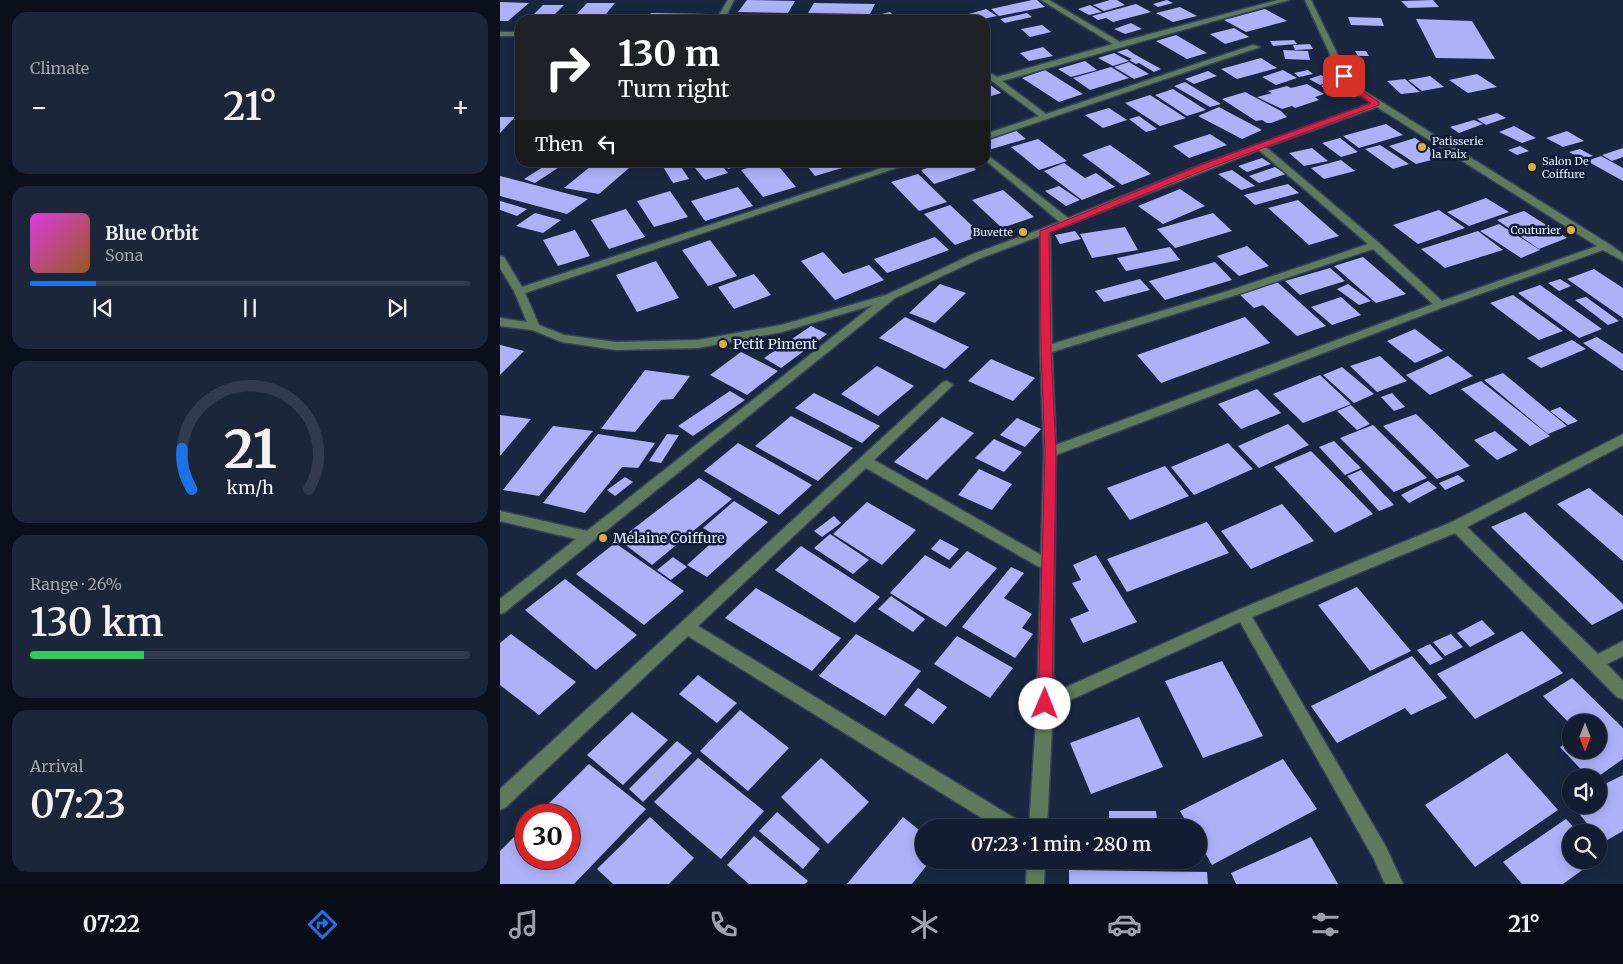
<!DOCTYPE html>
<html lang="en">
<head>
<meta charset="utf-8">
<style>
  :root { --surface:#131d31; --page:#1c2639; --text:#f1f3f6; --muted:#9da2ab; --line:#323b4d; --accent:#1a73e8 }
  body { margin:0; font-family:Merriweather,serif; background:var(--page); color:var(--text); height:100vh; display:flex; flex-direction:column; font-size:19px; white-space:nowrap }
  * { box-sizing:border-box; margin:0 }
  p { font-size:16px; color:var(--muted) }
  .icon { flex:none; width:28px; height:28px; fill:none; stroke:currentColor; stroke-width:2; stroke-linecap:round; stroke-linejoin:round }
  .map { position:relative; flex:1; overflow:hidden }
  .details { display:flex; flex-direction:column; gap:12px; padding:12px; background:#0a101b; width:500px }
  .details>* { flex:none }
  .top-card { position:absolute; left:15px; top:15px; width:475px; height:152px; border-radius:15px; box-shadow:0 2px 12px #0003,0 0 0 1px var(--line); background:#202124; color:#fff; overflow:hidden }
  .needle { width:32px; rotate:180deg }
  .tools { position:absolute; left:1062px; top:714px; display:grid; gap:10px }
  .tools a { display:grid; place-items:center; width:45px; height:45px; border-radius:50%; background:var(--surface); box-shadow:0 2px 12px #0003,0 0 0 1px var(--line); font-size:25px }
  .speed { position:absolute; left:15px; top:804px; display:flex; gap:10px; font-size:25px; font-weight:700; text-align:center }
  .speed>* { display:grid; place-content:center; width:65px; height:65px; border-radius:50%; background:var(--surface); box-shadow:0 2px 12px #0003,0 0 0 1px var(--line); line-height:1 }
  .speed .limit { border:8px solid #d22; background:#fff; color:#111 }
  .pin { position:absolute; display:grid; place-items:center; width:42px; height:42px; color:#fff; margin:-21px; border-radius:10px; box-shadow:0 2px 8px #0006 }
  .me { position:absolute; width:55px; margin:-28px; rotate:1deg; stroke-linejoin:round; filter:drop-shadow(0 0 4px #0008) }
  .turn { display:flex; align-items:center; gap:18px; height:105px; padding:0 20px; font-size:22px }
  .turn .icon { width:65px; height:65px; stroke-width:2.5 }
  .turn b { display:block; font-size:35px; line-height:42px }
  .then { display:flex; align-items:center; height:48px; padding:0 20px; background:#0003; gap:10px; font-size:19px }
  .big { font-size:38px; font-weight:600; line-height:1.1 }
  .details .widget { flex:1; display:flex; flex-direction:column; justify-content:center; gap:8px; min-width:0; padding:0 18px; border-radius:15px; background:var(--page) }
  .details .dial { align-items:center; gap:0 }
  .dial svg { height:130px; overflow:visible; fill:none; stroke:var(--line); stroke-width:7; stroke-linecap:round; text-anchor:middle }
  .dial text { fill:var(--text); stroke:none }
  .song { display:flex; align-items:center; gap:15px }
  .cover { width:60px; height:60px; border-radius:8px; background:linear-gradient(135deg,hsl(300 70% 55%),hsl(30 70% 35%)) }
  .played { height:5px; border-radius:2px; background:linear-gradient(90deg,var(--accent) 15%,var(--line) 15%) }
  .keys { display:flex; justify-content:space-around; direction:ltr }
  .heat { display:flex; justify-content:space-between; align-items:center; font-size:28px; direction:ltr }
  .charge { height:8px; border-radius:4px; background:linear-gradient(90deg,#34c759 26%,var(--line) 0) }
  .trip { position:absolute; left:415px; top:819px; width:292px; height:50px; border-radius:25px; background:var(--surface); box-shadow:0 2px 12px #0003,0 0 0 1px var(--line); font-weight:600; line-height:50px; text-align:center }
  .tabs { display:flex; height:80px; justify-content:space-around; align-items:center; background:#080c14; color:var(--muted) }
  .tabs .icon { width:35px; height:35px }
  .tabs .on { color:var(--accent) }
  .tabs b { font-size:22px; color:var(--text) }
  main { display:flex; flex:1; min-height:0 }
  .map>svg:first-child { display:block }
  .building { fill:#adb1f8 }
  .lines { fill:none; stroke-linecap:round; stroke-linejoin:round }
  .minor-casing { stroke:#35435c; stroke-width:3 }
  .minor { fill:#607b5c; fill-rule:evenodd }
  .route { fill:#e11d48; stroke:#92132f }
  .poi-dot { fill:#e6ad36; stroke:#0f1d36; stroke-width:2 }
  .labels { text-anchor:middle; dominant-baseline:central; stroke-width:5; stroke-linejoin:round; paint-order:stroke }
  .far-poi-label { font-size:11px; fill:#e3edff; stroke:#0f1d36; text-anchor:start }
  .poi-label { font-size:14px; fill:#e3edff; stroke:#0f1d36; text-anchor:start }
</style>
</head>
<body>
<main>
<section class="details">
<div class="widget"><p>Climate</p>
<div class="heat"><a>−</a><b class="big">21°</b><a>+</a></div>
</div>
<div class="widget">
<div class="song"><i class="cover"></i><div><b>Blue Orbit</b><p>Sona</p></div></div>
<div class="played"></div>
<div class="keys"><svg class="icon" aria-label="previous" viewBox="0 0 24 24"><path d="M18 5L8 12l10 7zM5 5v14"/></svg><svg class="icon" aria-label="pause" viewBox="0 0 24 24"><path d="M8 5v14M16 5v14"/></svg><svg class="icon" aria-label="next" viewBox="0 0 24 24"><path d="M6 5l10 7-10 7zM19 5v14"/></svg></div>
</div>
<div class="widget dial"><svg viewBox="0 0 100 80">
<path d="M14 69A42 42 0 1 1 86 69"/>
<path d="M14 69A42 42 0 0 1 8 44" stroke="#1a73e8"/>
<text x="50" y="56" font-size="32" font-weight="700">21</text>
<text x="50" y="72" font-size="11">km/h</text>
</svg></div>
<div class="widget"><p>Range · 26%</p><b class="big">130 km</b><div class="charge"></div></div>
<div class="widget"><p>Arrival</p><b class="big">07:23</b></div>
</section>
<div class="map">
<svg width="1123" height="884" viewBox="0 0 1123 884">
  <rect width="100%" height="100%" fill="#192741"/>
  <g class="building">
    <polygon points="247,0 295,1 288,13 238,12"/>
    <polygon points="532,0 537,0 545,7 499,16 491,9"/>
    <polygon points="610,0 617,0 625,5 604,11 593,5"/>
    <polygon points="667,0 673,3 658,7 653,4"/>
    <polygon points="933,0 939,7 908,8 901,1"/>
    <polygon points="0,2 29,3 8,21 0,21"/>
    <polygon points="87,3 115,3 106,14 77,14"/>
    <polygon points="314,3 375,4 370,14 308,13"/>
    <polygon points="636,4 651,12 613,22 606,18 598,20 592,16"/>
    <polygon points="43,5 64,5 49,20 28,20"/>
    <polygon points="590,5 602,12 589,15 578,9"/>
    <polygon points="680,7 697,16 673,22 656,13"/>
    <polygon points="486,9 497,16 478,20 469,14"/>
    <polygon points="765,9 787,21 746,32 724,20"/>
    <polygon points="390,12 395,17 382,20 357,20"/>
    <polygon points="151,13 208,14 204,20 145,20"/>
    <polygon points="527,13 532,17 505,23 500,19"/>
    <polygon points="848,17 881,18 884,26 851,25"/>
    <polygon points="916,19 972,21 995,59 936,58"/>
    <polygon points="631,23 642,29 625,34 614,29"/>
    <polygon points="542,25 551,32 530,37 521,29"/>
    <polygon points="734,28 749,37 725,44 710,34"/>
    <polygon points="676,35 707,53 687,59 656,41"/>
    <polygon points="794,40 797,44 773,46 770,41"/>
    <polygon points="810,44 813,49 795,50 793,45"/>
    <polygon points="543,47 553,56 529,61 520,53"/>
    <polygon points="627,49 634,54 661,69 654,72 639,63 636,64 629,60 632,59 617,52"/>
    <polygon points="783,50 808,51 810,60 785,59"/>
    <polygon points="855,51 866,51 869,56 858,56"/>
    <polygon points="614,53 629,61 613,66 598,58"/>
    <polygon points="761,58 777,68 737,79 721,69"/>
    <polygon points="585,61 597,70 571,77 558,69"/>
    <polygon points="629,62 649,74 634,79 614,67"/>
    <polygon points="611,67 629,78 590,90 573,78"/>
    <polygon points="545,70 583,94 559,102 522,78"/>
    <polygon points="783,70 797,78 776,85 762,77"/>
    <polygon points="808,70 813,74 799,77 794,73"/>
    <polygon points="708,71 717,76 694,84 685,79"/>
    <polygon points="977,74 997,87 968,93 949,80"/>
    <polygon points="821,75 832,81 820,85 809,79"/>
    <polygon points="930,76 944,87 922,91 908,80"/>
    <polygon points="905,79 920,92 901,94 887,81"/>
    <polygon points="485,81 501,93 485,98"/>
    <polygon points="685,82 721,104 710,107 674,86"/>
    <polygon points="830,83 838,87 828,90 821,86"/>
    <polygon points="807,84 824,94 815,97 819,100 795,108 792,106 782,109 757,97 772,93 768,91 787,86 791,88"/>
    <polygon points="673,89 706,110 687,116 655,95"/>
    <polygon points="745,92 781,111 787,117 771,123 767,123 762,120 756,121 722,99"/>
    <polygon points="650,95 686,118 660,126 625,103"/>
    <polygon points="719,107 762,130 742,139 698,116"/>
    <polygon points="609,108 627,120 603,128 585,115"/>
    <polygon points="997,113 1006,118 986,125 977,119"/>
    <polygon points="639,116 657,129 646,132 629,119"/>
    <polygon points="0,117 15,117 0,133"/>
    <polygon points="974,120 983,124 959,133 950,127"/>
    <polygon points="886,124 903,135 859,148 843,136"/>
    <polygon points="1014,126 1036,138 1022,143 999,132"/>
    <polygon points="514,129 526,139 485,151 485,138"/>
    <polygon points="1067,131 1084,141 1063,147 1046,138"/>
    <polygon points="710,134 727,145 689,158 673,146"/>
    <polygon points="840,138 858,152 841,157 822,143"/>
    <polygon points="915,138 943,157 916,164 889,146"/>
    <polygon points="538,139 567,161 539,170 511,147"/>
    <polygon points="610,145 651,174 622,185 582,155"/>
    <polygon points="880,145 909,164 893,169 865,149"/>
    <polygon points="1020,146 1029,151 1017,155 1008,150"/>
    <polygon points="812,148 828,161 804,166 789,153"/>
    <polygon points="1123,148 1123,157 1112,161 1102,155"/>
    <polygon points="1080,149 1093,156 1082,159 1069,152"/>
    <polygon points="1101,156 1123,168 1123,181 1087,161"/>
    <polygon points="762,158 771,164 747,172 738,166"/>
    <polygon points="841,160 855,171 824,179 811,168"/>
    <polygon points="51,162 67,162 35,183 24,179"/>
    <polygon points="96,162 136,162 99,194 64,188"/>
    <polygon points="160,162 178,162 189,179 173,183"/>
    <polygon points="219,162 228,173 205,180 191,163"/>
    <polygon points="223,162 250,162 250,163 228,169"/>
    <polygon points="266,162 275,162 296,187 263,197 241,170"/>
    <polygon points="304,162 346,162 349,166 315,176"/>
    <polygon points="445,162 468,162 476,170 434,184 421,170"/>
    <polygon points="564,163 585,178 596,173 615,187 582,200 544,171"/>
    <polygon points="775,167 786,174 759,183 749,176"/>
    <polygon points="732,170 755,186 741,190 718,174"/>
    <polygon points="418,174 447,202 419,211 391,182"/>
    <polygon points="0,176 88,199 67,214 0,196"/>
    <polygon points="788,184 799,193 755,205 744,195"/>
    <polygon points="559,186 580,200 566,206 545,191"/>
    <polygon points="238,187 253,206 205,221 191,201"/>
    <polygon points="680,189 705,206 663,224 638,206"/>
    <polygon points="503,190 534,217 502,228 472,200"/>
    <polygon points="170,191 188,217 154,227 137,201"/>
    <polygon points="986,198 1009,212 969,226 947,212"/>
    <polygon points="798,200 839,236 809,245 768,208"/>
    <polygon points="0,201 27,209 17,216 0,210"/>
    <polygon points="450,205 482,235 455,245 424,214"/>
    <polygon points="126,209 145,237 109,249 91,220"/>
    <polygon points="939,210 965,228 918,244 893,225"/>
    <polygon points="1024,211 1067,238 1039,249 997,220"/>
    <polygon points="35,213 61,220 43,233 16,226"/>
    <polygon points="713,213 732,231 675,248 657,229"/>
    <polygon points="999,224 1040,250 1021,258 980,231"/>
    <polygon points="625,227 638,250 592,258 580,234"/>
    <polygon points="75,230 90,256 58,266 43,240"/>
    <polygon points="575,231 581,239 560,244 555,235"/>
    <polygon points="978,231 1003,250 945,268 921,249"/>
    <polygon points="435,237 449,250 387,273 374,259"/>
    <polygon points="210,240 237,276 208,286 182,250"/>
    <polygon points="747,246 769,266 739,276 717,256"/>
    <polygon points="670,247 680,260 626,271 617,258"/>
    <polygon points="323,252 343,274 369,265 384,280 335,300 301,261"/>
    <polygon points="863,257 906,294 876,303 834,266"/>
    <polygon points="156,261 179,298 137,312 116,275"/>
    <polygon points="715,262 732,280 665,300 649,281"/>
    <polygon points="830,268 845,281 800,295 785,281"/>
    <polygon points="1094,269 1123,288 1123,318 1067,279"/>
    <polygon points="254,274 271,295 234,309 218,287"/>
    <polygon points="640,279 650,290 604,302 595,291"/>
    <polygon points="1060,279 1071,286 1059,291 1048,283"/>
    <polygon points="776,281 826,326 797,336 763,305 754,308 738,293"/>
    <polygon points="440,284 466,293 435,323 409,313"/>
    <polygon points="848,284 871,301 859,305 837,289"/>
    <polygon points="1040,285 1102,329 1079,338 1018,293"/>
    <polygon points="1013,295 1063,331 1039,340 990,303"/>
    <polygon points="841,297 861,315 832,325 811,307"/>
    <polygon points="1086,297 1119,321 1108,325 1075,300"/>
    <polygon points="405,317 469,347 445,369 379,338"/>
    <polygon points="745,317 770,343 661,383 637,355"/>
    <polygon points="311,326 327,334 281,368 264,358"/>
    <polygon points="915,329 943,351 915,363 887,341"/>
    <polygon points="1097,337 1123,354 1123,371 1083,343"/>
    <polygon points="1072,340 1086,349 1041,368 1027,358"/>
    <polygon points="0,345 24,351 0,375"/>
    <polygon points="241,352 278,371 247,395 210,375"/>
    <polygon points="880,356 907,381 877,392 850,366"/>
    <polygon points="948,356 973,376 930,395 906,375"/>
    <polygon points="491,359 535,378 513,401 468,381"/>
    <polygon points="377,366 414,386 378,416 341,394"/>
    <polygon points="842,367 874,394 854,403 823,375"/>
    <polygon points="145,370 190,376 173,399 161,400 135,432 101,429"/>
    <polygon points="1003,373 1067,426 1048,434 984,380"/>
    <polygon points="820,375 851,404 803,423 773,394"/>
    <polygon points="981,381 1050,436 1030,446 961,389"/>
    <polygon points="757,389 781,413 741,429 718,404"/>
    <polygon points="230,391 245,400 193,436 178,426"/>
    <polygon points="314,393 380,426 362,443 295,408"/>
    <polygon points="892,393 905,407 894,411 881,397"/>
    <polygon points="851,405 870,424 857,430 837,411"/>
    <polygon points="1060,407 1078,421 1068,425 1050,411"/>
    <polygon points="916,414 970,466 937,479 883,426"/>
    <polygon points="0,415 31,419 0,456"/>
    <polygon points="291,416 353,448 318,481 255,446"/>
    <polygon points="442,417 474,433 427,480 394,462"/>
    <polygon points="517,418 541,429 525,447 500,435"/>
    <polygon points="788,424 809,445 759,468 738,446"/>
    <polygon points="873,425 927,478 894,492 840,438"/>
    <polygon points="53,426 93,431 39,496 3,490"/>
    <polygon points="995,431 1018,450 997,460 974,440"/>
    <polygon points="98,434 155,443 138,468 122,467 85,513 43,503"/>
    <polygon points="167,434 179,435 161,463 149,461"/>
    <polygon points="494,439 522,452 504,472 475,458"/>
    <polygon points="834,441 861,468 845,475 819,447"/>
    <polygon points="238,443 312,485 279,515 204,471"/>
    <polygon points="728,443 753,469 694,495 671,467"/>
    <polygon points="811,451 873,514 835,533 774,467"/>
    <polygon points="665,466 689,496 630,520 607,488"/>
    <polygon points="479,469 512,484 492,510 458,495"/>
    <polygon points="861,470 894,505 879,511 847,476"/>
    <polygon points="958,475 965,481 945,490 939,483"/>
    <polygon points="125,477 133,482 115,496 107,490"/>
    <polygon points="199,478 232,499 152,565 119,540"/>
    <polygon points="928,481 937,488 909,503 901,495"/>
    <polygon points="1089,488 1123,516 1123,561 1057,504"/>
    <polygon points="234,501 268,522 207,577 187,565 218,537 203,528"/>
    <polygon points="367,502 416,530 382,565 333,534"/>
    <polygon points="782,504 814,541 751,569 721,531"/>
    <polygon points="1025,512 1123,604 1123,609 1092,625 991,527"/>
    <polygon points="334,516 341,523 322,537 314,531"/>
    <polygon points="707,522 729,553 627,592 607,559"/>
    <polygon points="330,534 369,560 353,574 314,548"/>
    <polygon points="440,539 459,549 449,560 431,549"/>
    <polygon points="115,543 184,591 144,625 76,574"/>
    <polygon points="301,546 380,597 355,623 275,570"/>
    <polygon points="467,551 497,568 446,627 390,593 425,555 450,569"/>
    <polygon points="596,555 637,622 583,643 570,619 589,611 572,583 581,580 573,565"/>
    <polygon points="173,557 187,567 171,580 157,570"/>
    <polygon points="511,567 524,573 504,598 532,614 522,628 533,634 515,658 462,627"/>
    <polygon points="65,579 137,635 96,670 25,610"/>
    <polygon points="857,587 911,651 870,671 818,605"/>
    <polygon points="256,588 341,638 312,671 225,618"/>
    <polygon points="391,596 425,619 413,632 378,609"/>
    <polygon points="982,620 995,634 970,647 957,633"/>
    <polygon points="1022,631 1063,673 975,719 937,674"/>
    <polygon points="11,634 76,682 39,715 0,685 0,643"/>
    <polygon points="356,634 421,671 385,716 319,676"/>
    <polygon points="951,634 963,647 945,656 933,642"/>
    <polygon points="457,636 513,668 490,698 434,664"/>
    <polygon points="930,644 943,659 930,665 917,650"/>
    <polygon points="912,656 947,698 911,715 905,708 837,743 811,706"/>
    <polygon points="722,661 763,736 703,758 665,681"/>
    <polygon points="198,675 237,703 217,723 179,694"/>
    <polygon points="1072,678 1123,728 1123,759 1096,778 1089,778 1060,747 1071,740 1071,750 1099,750 1099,722 1071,722 1071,725 1043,696"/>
    <polygon points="418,688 447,707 433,724 404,705"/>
    <polygon points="240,710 289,748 248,791 200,751"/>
    <polygon points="132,712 168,740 123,785 87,755"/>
    <polygon points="639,717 663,767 591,794 570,743"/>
    <polygon points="177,741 192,753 143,802 129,789"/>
    <polygon points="1007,753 1058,810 975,867 925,805"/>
    <polygon points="198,758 264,811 221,859 154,802"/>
    <polygon points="321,758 369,802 328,844 281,797"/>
    <polygon points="783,759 817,809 712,865 699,842 699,828 690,828 680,811"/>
    <polygon points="89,764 146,809 74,884 0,884 0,851 26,825 26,858 69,858 69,815 37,815"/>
    <polygon points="1123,775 1123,831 1102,843 1099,838 1099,832 1094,832 1072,805 1099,805 1099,787"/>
    <polygon points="609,811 656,811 658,828 609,828"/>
    <polygon points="277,812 320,849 303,869 259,831"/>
    <polygon points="150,817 194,858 169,884 113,884 97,869"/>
    <polygon points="403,817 424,834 424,860 431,860 412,884 347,884"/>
    <polygon points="1066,819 1078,832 1071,832 1071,860 1096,860 1063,884 1022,884 1003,862"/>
    <polygon points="254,836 308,881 305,884 249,884 227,865"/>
    <polygon points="811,837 838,884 736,884 731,873"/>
    <polygon points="569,870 707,872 708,884 569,884"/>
  </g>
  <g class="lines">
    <defs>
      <g id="minor">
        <polygon points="228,0 234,0 224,20 216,20"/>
        <polygon points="541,0 549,0 620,42 778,0 789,0 502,81 546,114 753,45 760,47 485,140 485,134 539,116 485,76 485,70 497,77 613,44"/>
        <path d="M805 0H811L848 76 856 86 1109 244 1123 254V261L1103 250 944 307 556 455 553 693 738 610 952 522 1123 434V445L967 527 1098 654 1123 641V656L1107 664 1123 681V699L1117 697 955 533 752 617 886 847 903 884H885L874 859 740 622 553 708 547 828H529L537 704 541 568 366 468 198 626 521 822 524 828H498L188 636 6 807 0 810V789L443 382 447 381 453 385 374 460 541 555 544 452 540 350V236L481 258 395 298 5 612 0 614V599L76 539 0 521V511L87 531 373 305 282 332 198 348 116 350 62 342 32 330 0 326V318L27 322 14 291 0 268V256L4 257 22 287 400 162H414L25 293 39 325 64 335 116 342 198 340 281 325 386 295 473 254 560 222 485 160V153L568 218 703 164 872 103 850 90 840 76ZM877 107 1097 246 942 301 879 243 766 147ZM759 150 868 244 728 291 552 344 550 232ZM873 249 933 304 556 445 552 352 736 295Z"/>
        <rect x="0" y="32" width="20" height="4"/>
        <polygon points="527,860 545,860 544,884 526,884"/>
      </g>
    </defs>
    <use href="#minor" class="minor-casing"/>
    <use href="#minor" class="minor"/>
  </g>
  <polygon class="route" points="844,74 856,87 879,102 879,105 709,168 549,233 551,350 556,452 552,704 550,709 545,711 540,709 538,704 545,452 541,350 540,231 703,164 871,103 851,90 840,76"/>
  <g class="poi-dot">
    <circle cx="922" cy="147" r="5"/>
    <circle cx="1032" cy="167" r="5"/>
    <circle cx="1071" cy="230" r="5"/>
    <circle cx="523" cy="232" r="5"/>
    <circle cx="223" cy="344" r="5"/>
    <circle cx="103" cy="538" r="5"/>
  </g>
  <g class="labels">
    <g class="far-poi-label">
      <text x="932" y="141">Patisserie<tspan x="932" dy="13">la Paix</tspan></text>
      <text x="1042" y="161">Salon De<tspan x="1042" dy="13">Coiffure</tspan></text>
      <text x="1061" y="230" text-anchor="end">Couturier</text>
      <text x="513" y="232" text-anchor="end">Buvette</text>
    </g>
    <g class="poi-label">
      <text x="233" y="344">Petit Piment</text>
      <text x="113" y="538">Melaine Coiffure</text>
    </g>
  </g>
</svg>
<div class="tools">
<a><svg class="needle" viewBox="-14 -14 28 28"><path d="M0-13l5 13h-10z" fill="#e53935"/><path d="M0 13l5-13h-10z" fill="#9da2ab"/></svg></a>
<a><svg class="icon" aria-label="sound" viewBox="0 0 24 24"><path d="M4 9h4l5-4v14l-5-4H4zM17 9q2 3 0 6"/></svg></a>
<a><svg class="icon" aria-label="search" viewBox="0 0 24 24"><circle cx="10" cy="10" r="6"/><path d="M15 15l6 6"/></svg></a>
</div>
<div class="speed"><div class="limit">30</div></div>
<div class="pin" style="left:844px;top:76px;background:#d93025"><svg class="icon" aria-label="arrive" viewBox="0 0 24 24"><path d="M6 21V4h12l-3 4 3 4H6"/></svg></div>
<svg class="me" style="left:545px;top:704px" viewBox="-20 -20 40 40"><circle r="19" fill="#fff"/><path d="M0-13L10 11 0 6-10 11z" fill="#e11d48"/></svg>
<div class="trip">07:23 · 1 min · 280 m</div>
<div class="top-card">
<div class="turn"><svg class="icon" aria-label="right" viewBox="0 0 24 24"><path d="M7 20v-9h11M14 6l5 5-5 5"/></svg><div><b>130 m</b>Turn right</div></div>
<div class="then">Then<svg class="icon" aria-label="left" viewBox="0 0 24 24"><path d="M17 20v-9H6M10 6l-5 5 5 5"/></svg></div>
</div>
</div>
</main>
<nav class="tabs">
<b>07:22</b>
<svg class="icon on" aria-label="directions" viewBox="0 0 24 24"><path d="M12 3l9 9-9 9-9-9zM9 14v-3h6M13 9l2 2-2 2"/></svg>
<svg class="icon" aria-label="music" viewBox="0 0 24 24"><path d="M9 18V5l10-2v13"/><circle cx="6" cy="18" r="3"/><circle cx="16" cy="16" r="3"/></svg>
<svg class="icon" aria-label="phone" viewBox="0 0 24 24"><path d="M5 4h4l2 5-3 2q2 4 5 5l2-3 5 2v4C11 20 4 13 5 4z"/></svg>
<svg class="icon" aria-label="climate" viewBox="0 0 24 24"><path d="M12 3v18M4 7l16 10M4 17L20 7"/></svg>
<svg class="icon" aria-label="car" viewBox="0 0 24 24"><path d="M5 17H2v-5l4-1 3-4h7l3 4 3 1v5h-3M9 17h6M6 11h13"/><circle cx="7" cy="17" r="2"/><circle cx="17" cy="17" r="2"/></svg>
<svg class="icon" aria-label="filters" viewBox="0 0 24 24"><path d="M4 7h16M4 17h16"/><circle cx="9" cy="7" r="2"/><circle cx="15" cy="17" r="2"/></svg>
<b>21°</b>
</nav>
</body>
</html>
